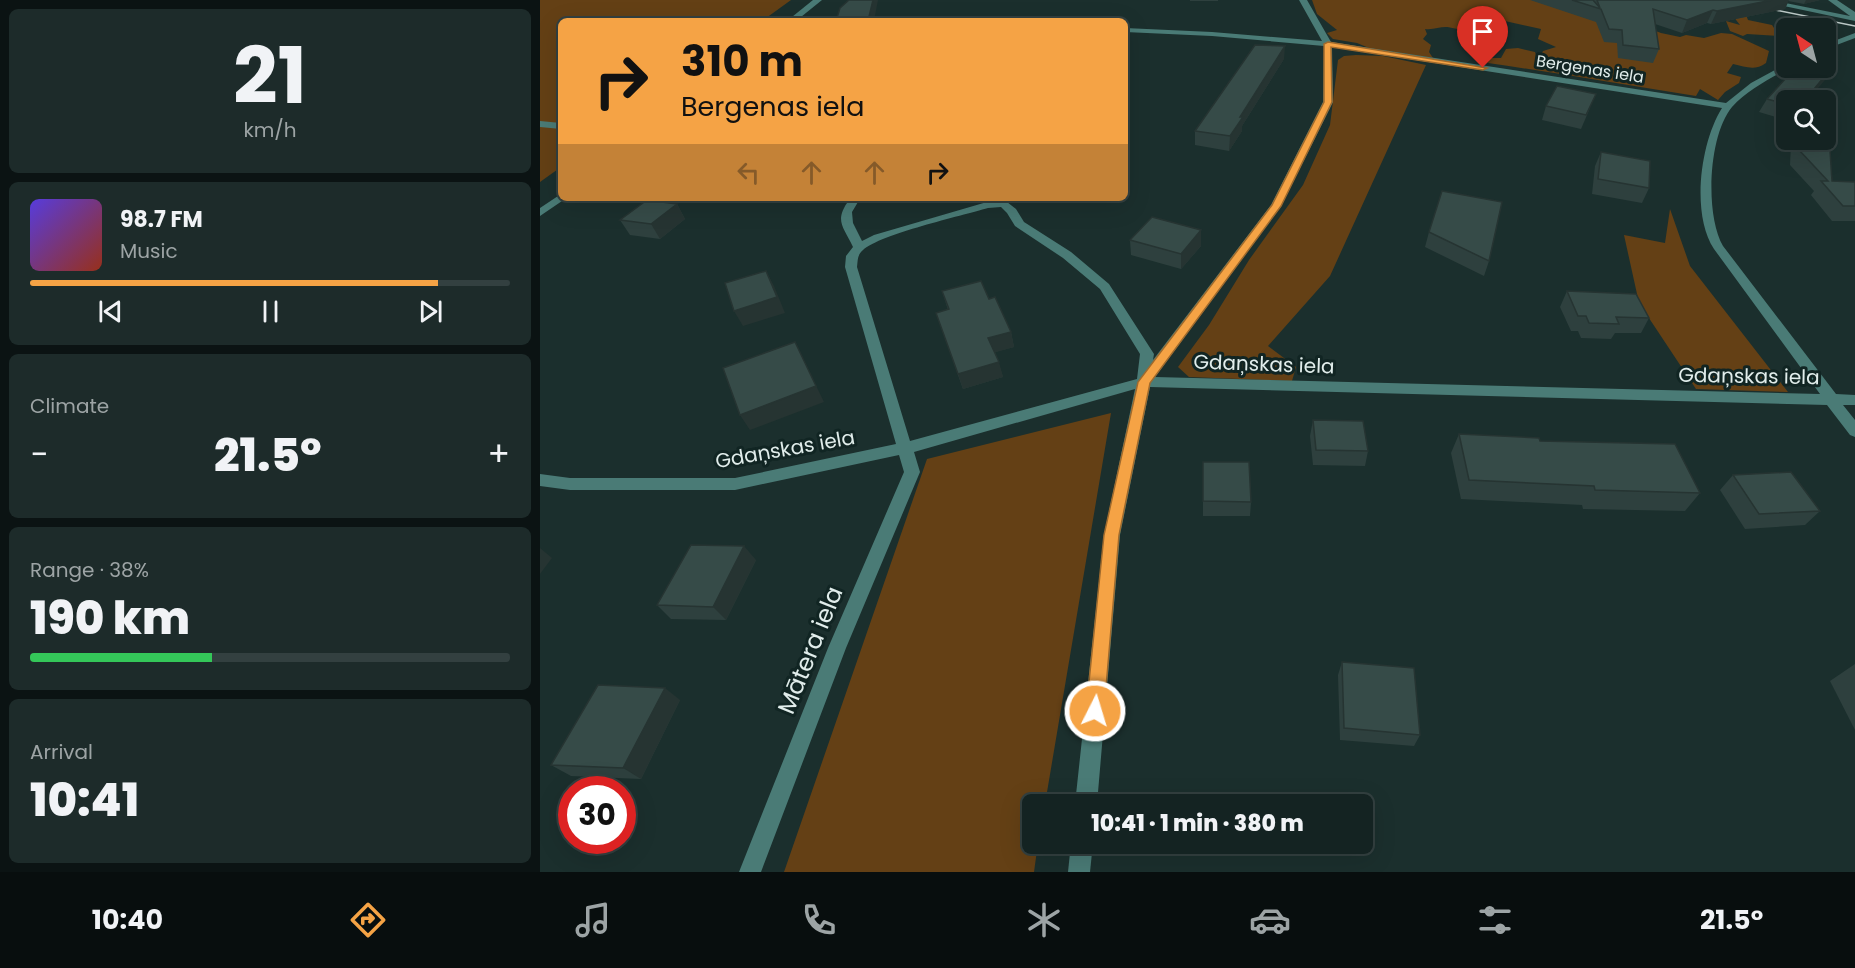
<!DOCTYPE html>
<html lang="en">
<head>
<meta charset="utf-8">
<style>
  :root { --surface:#142322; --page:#1d2b2a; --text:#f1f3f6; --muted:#9da4a5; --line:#334040; --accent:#f5a345 }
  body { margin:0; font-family:Poppins,sans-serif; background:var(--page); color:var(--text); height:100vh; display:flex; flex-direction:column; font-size:22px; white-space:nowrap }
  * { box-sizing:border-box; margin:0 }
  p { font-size:20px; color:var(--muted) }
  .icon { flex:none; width:33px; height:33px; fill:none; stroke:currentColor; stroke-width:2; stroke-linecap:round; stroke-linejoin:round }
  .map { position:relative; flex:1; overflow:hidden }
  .sheet { display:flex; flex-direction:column; gap:9px; padding:9px; background:#0b1313; width:540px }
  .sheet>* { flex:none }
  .banner { position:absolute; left:18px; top:18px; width:570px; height:183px; border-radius:9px; box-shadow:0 6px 24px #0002,0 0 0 2px var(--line); background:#f5a345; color:#111; overflow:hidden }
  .needle { width:39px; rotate:324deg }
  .buttons { position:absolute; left:1236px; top:18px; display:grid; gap:12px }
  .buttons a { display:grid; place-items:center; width:60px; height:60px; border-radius:9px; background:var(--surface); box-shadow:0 6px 24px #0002,0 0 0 2px var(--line); font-size:30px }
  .speed { position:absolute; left:18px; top:776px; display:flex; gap:12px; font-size:30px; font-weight:700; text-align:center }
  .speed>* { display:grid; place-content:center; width:78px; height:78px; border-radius:50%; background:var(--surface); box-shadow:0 6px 24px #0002,0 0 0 2px var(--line); line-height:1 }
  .speed .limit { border:9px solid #d22; background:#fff; color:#111 }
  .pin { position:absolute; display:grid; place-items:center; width:51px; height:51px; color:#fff; margin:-62px -26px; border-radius:50% 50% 50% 0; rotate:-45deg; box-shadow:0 0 6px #0007 }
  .pin .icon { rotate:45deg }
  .me { position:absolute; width:66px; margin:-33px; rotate:5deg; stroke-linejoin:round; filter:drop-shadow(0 0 4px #0008) }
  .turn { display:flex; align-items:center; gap:21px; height:126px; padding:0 24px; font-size:27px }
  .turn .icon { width:78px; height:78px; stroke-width:2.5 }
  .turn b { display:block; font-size:42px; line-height:51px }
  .lanes { display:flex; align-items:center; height:57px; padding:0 24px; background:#0003; justify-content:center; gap:30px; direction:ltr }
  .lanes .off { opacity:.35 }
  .big { font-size:45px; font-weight:800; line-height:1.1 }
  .sheet .tile { flex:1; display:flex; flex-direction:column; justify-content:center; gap:9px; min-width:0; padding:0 21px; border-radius:9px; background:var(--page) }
  .sheet .dial { align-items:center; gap:0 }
  .dial b { font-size:78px; line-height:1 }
  .song { display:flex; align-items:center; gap:18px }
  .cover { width:72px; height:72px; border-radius:9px; background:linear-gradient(135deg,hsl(250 70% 55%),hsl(10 70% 35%)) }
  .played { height:6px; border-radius:3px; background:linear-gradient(90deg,var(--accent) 85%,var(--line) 85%) }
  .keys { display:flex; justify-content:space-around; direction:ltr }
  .heat { display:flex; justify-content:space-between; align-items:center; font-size:33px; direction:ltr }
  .charge { height:9px; border-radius:4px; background:linear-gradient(90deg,#34c759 38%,var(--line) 0) }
  .trip { position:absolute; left:482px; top:794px; width:351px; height:60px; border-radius:9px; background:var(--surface); box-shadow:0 6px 24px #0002,0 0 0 2px var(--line); font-weight:800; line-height:60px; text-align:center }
  .tabs { display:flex; height:96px; justify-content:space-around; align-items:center; background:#080e0e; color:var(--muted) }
  .tabs .icon { width:42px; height:42px }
  .tabs .active { color:var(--accent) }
  .tabs b { font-size:27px; color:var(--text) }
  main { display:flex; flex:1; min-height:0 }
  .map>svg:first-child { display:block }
  .green { fill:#644015 }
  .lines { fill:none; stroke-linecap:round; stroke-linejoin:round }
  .minor { fill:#4a7b76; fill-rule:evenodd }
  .tram { stroke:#bdcac8; stroke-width:1.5 }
  .wall { fill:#2e403e }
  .shaded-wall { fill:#263432 }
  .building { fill:#364b48; stroke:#263432; stroke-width:1.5 }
  .route { fill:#f5a345; stroke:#9f6a2d; stroke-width:1.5 }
  .labels { text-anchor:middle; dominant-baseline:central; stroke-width:6; stroke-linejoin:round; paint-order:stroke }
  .far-street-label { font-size:16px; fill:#e1edeb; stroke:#112523 }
  .street-label { font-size:20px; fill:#e1edeb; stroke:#112523 }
  .near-street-label { font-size:24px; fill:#e1edeb; stroke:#112523 }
</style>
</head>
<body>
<main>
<section class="sheet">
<div class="tile dial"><b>21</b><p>km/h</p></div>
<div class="tile">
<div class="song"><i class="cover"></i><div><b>98.7 FM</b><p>Music</p></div></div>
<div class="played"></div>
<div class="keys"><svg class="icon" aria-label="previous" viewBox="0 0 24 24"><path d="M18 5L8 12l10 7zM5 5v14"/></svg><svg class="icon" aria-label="pause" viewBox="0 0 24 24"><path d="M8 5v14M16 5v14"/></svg><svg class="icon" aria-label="next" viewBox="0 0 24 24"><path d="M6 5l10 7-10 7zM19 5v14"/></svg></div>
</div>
<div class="tile"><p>Climate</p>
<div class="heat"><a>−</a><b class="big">21.5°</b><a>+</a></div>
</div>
<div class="tile"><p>Range · 38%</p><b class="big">190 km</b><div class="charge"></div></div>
<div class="tile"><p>Arrival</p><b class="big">10:41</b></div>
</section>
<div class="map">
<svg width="1315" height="872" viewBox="0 0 1315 872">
  <rect width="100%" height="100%" fill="#1b2f2d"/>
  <g class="green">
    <polygon points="0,0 251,0 222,21 21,21 21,167 0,182"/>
    <path d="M772 0H1071L1108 28 1121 33 1140 37 1146 35 1164 38 1181 33 1192 34 1229 51 1226 63C1215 71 1206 67 1193 64L1187 73 1201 77 1199 83 1185 92 1178 100 1160 89 1156 96C1086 85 1018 73 948 63L950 58H961L966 49 978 48 995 52 998 61 1003 51 1016 47 998 39 1001 29 956 19 943 21 942 26 945 32 960 36 955 42 947 40 946 36C941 34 911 27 906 27 899 27 893 30 885 29L887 34 883 39 891 45 889 52 893 58 829 48 817 43 793 39 787 33 797 30 777 14Z"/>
    <polygon points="1206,15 1208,20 1232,25 1236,31 1234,33 1239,36 1207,34 1203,36 1190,31 1186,21 1200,25 1193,16"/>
    <polygon points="816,55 843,56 886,65 790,276 728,346 756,367 752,381 649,377 638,367 669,325 709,260 763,185 790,125 798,60 804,56"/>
    <polygon points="1130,209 1150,266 1248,392 1156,389 1099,303 1084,235 1125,243"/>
    <polygon points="571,413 505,804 492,804 492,843 498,843 494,872 244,872 387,459"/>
  </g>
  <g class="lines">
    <g class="minor">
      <polygon points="273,0 282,0 256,21 247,21"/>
      <path d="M759 0H767L791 42 1186 103 1211 83 1246 64V68H1249C1229 79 1207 90 1192 107 1168 136 1165 215 1183 246L1296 394 1315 395V405H1303L1315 420V437L1310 435 1287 405 610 387 580 535 557 804H535L564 535 595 389 374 452 380 472 306 648 221 872H199L288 648 364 472 359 455 195 490H30L0 486V474L30 478H195L356 444 305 267 306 256 313 247C303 226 294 221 309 200L313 199 318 202 312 212 313 223 322 241 334 235 447 202H467L476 209 484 222 531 252 569 284 614 354 613 360 731 205 783 102 784 46 672 36 585 32V28L672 32 782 41ZM792 47 1182 108C1160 143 1151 214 1174 249L1280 394 615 377 741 206 793 102ZM461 207 467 213 475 226 523 258 560 289 600 354 597 379 370 441 317 267C318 260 317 255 323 250 341 234 421 216 448 208Z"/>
      <polygon points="1215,0 1230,0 1310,16 1288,0 1297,0 1315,12 1315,21"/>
      <polygon points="1315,33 1315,38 1286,49 1286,44"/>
      <polygon points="0,121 21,123 21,129 0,127"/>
      <polygon points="21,194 21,198 25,199 0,216 0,208"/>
      <polygon points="531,843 553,843 550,872 528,872"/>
    </g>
    <polyline class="tram" points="1185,0 1315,26"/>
  </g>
  <g class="wall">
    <rect x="650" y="0" width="28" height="1"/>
    <polygon points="990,0 1280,0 1264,4 1248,1 1245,9 1171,24 1167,23 1142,33 1115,24 1119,49 1113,63 1078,58 1077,43 1064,42 1056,22"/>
    <polygon points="744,59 702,126 702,131 689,151 655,145 655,131"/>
    <polygon points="1298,60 1290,74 1246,100 1246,120 1219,112 1227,99"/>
    <polygon points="1006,106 1050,108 1041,129 1002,120"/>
    <polygon points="1253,140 1286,140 1292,181 1315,182 1315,221 1292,221 1271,195 1274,191 1250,165 1251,143"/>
    <polygon points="1061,152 1109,188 1102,203 1052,194 1055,166"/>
    <polygon points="137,204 145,219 120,239 90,235 80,220"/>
    <polygon points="661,230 661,246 641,269 591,255 590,240"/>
    <polygon points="889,232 949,261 944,276 885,247"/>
    <polygon points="402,291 449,299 471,332 474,347 455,352 463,377 423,389 396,313 408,310"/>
    <polygon points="1027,291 1109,318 1101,333 1075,333 1071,339 1041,338 1038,331 1031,331 1020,307"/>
    <polygon points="773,420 828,451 825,466 773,465 770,436"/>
    <polygon points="919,434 1000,441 1160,493 1145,511 1043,509 1042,505 921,499 911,453"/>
    <polygon points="663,462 711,502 710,516 663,516"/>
    <polygon points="1193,475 1280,511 1265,525 1205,529 1180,490"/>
    <polygon points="216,560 186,620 131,619 117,605"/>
    <polygon points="802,662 880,735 874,746 800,740 798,675"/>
    <polygon points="1315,664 1315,730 1290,681"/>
    <polygon points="140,700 101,779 31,776 11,765"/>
  </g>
  <g class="shaded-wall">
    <polygon points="333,0 338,0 334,21 328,21"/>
    <polygon points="1232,0 1249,0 1245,9 1171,24 1177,11"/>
    <polygon points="1266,0 1280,0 1264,4"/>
    <polygon points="1173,10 1167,23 1142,33 1147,20"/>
    <polygon points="745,46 744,59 702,126 702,131 689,151 690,136 700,117"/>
    <polygon points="1298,60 1290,74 1268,100 1265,100"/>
    <polygon points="137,204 145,219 120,239 111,224"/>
    <polygon points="661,230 661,246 641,269 641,254"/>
    <polygon points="226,271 234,286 245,313 203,326 194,311"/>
    <polygon points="471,332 474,347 453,353 448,338"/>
    <polygon points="255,342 284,402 210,430 200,415"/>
    <polygon points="459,362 463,377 423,389 418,374"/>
    <polygon points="204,546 216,560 186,620 173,607"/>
    <polygon points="0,548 12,558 0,574"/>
    <polygon points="125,688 140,700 101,779 83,768"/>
  </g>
  <g class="building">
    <polygon points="309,0 333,0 328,21 296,21 300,8"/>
    <polygon points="1032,0 1053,0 1060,8 1057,0 1232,0 1177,11 1173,10 1147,20 1113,9 1119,49 1083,45 1082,30 1069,29 1061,9"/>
    <polygon points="715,45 745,46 700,117 703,117 690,136 655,131"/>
    <polygon points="1298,60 1265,100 1246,100 1246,104 1227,99 1246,78 1277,68 1286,68 1286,65"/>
    <polygon points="1017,86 1056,94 1046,115 1006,106"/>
    <polygon points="1286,134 1289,135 1292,181 1315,182 1315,206 1303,206 1281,181 1288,181 1259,150 1259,140 1286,140"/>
    <polygon points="1061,152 1110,161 1109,188 1058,179"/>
    <polygon points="902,191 962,202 949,261 889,232"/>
    <polygon points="107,200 137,204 111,224 80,220"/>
    <polygon points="612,217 661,230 641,254 590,240"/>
    <polygon points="226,271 237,297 194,311 185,283"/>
    <polygon points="441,281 449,299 455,297 471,332 448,338 459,362 418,374 396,313 409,309 402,291"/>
    <polygon points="1027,291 1096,294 1109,318 1076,317 1079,324 1049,323 1046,316 1038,316"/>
    <polygon points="255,342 276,386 200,415 183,368"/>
    <polygon points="773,420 823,421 828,451 776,450"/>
    <polygon points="919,434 999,438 1000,441 1135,444 1160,493 1055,490 1054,486 929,480"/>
    <polygon points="663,462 709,462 711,502 663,501"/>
    <polygon points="1251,472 1280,511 1219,514 1193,475"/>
    <polygon points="151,545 204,546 173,607 117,605"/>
    <polygon points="802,662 874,668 880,735 804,728"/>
    <polygon points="58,685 125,688 83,768 11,765"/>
  </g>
  <polygon class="route" points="788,42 947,68 943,70 791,47 792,102 741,206 610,383 579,535 564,711 561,718 555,720 548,718 546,711 564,535 598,382 732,205 784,102 784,44"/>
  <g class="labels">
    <g class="far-street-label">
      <text transform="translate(1050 69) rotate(9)">Bergenas iela</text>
    </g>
    <g class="street-label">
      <text transform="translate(724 364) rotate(2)">Gdaņskas iela</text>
      <text transform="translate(1209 376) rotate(1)">Gdaņskas iela</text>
      <text transform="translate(245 449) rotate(-10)">Gdaņskas iela</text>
    </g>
    <g class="near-street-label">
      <text transform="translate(270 650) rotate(-68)">Mātera iela</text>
    </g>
  </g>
</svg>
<div class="buttons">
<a><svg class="needle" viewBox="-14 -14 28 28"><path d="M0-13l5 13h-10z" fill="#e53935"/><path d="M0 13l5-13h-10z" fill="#9da4a5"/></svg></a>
<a><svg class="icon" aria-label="search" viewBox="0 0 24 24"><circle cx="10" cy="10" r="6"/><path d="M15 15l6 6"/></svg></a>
</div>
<div class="speed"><div class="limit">30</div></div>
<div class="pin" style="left:943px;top:68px;background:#d93025"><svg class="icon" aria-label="arrive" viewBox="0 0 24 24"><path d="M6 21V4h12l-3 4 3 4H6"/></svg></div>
<svg class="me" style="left:555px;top:711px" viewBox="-20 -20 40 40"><circle r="17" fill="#f5a345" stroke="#fff" stroke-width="3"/><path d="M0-11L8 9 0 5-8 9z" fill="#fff"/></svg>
<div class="trip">10:41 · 1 min · 380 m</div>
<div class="banner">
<div class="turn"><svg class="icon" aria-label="right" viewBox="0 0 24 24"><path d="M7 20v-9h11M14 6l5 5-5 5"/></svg><div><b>310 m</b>Bergenas iela</div></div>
<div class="lanes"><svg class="icon off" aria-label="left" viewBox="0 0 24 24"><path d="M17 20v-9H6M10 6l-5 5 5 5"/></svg><svg class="icon off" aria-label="ahead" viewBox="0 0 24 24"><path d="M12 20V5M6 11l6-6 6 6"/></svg><svg class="icon off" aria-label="ahead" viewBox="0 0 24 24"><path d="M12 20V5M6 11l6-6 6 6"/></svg><svg class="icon" aria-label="right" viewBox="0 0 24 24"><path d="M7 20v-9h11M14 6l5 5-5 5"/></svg></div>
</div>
</div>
</main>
<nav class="tabs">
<b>10:40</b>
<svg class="icon active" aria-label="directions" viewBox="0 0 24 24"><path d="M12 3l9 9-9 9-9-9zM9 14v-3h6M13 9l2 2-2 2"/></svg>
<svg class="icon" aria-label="music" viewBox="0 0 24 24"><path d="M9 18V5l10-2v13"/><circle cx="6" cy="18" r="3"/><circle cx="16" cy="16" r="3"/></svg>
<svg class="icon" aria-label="phone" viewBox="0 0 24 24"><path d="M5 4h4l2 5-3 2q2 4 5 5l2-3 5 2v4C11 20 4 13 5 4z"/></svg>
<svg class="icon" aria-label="climate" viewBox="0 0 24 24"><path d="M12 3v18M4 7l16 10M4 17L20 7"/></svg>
<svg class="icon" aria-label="car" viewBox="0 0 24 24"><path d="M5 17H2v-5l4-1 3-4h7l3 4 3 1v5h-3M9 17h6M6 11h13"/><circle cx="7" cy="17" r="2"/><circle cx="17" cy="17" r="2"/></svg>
<svg class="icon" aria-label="filters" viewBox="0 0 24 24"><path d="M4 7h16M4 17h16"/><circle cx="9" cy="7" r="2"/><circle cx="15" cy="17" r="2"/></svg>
<b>21.5°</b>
</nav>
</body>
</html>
